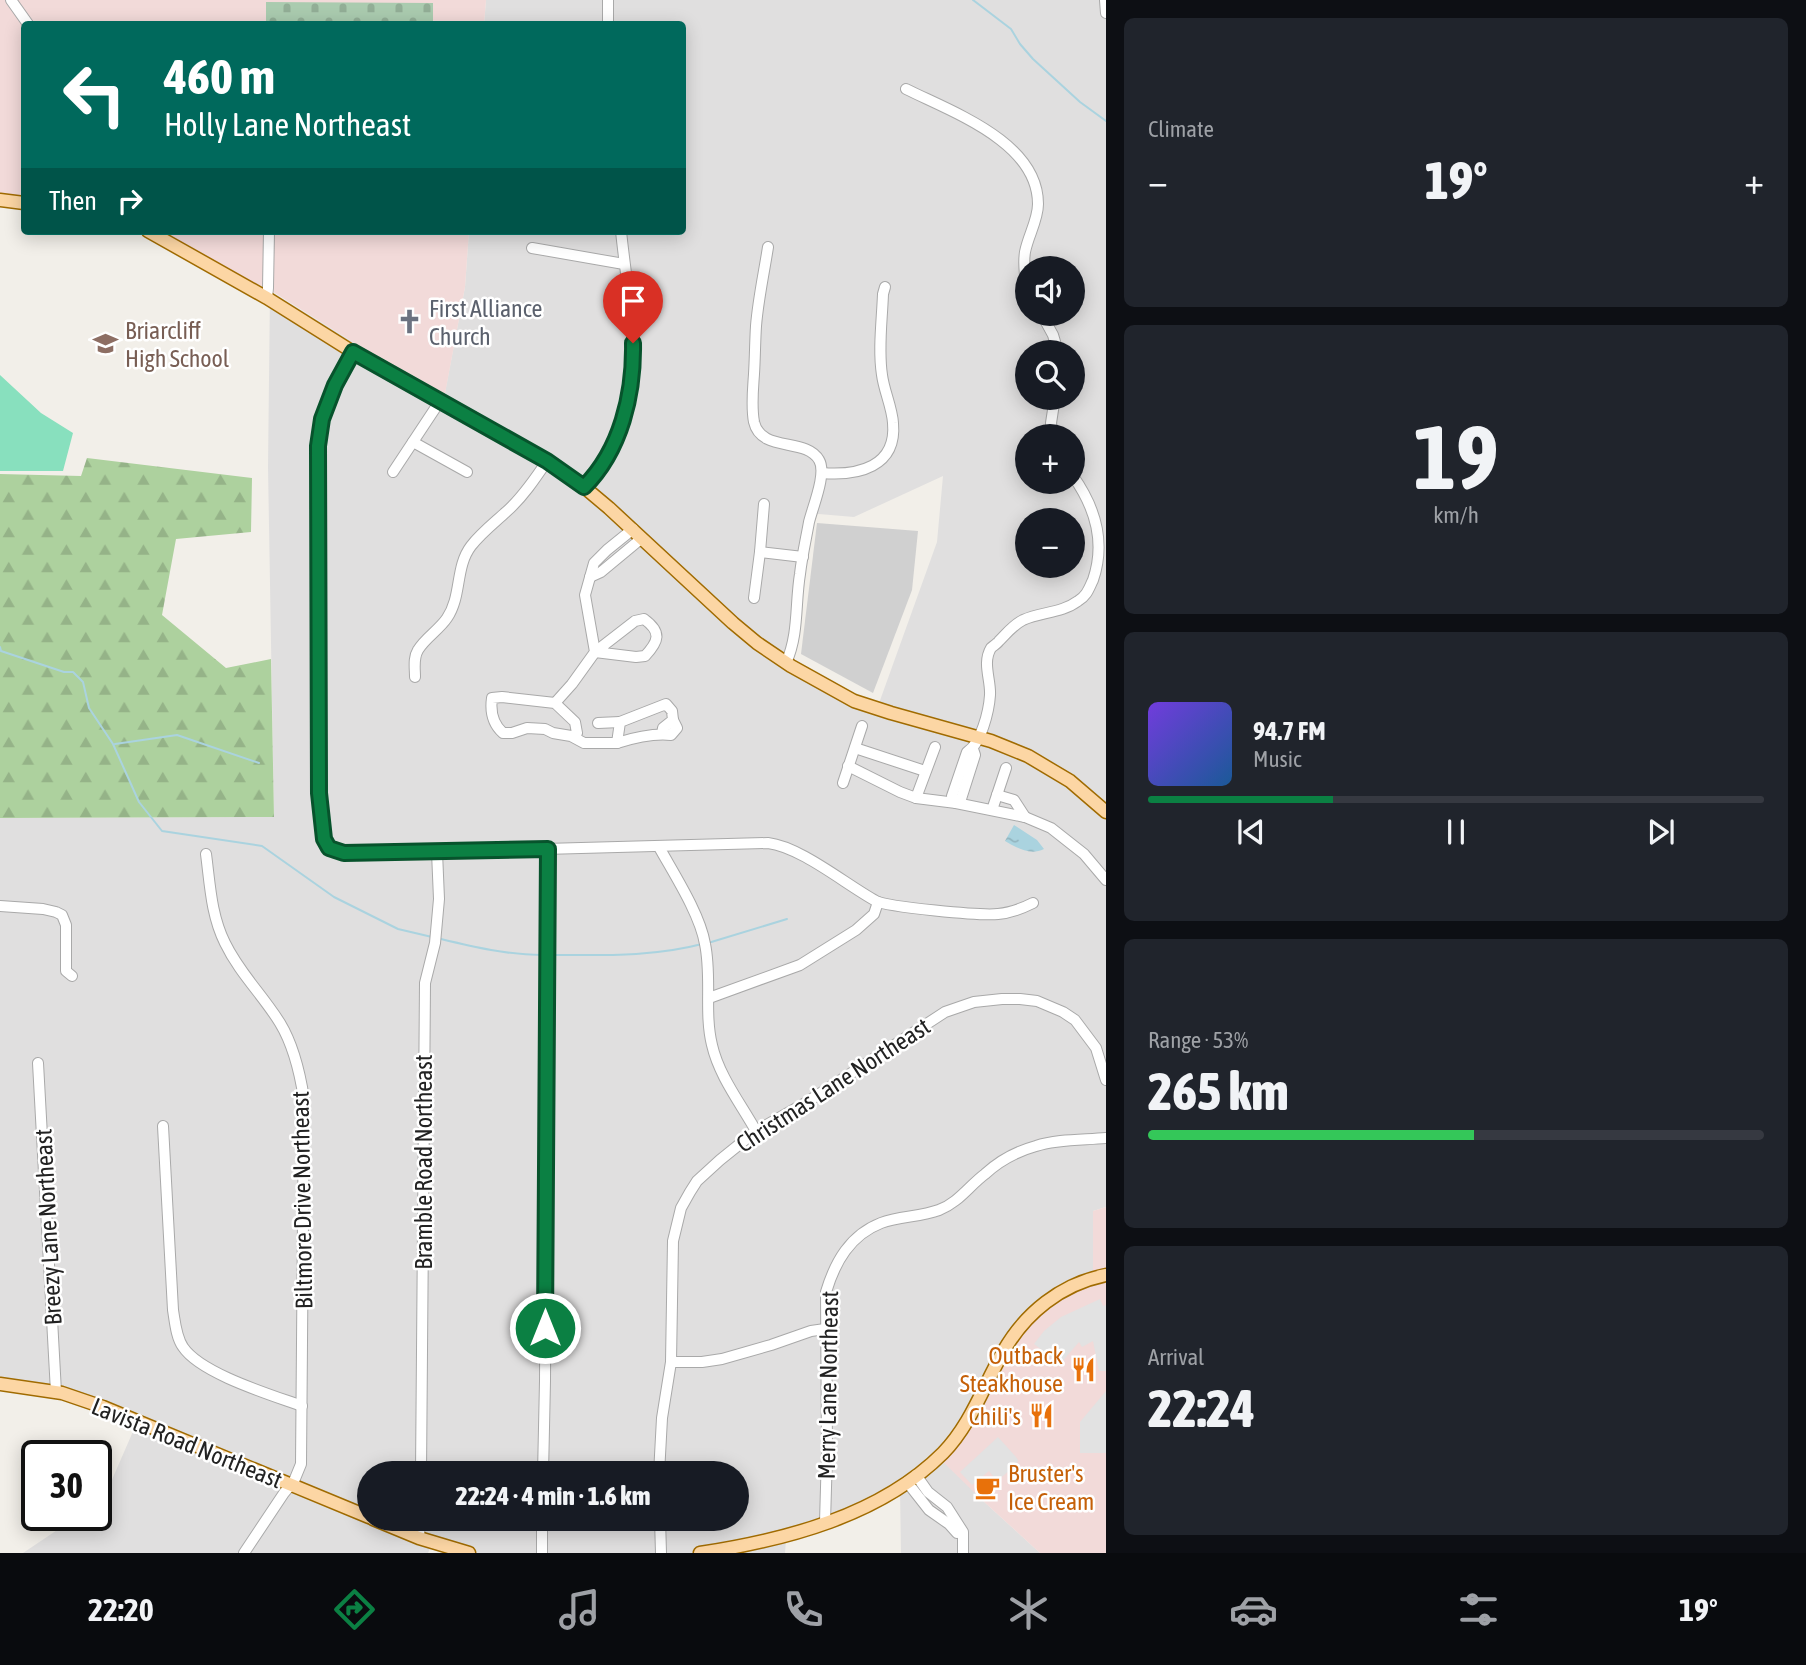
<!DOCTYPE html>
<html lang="en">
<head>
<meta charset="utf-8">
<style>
  :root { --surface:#171b24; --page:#20242c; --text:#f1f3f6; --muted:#9ea1a6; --line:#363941; --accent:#0b8043 }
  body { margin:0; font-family:"Asap Condensed",sans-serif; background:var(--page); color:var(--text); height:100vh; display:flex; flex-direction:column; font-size:26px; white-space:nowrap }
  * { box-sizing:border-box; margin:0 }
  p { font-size:23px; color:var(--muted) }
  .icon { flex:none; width:38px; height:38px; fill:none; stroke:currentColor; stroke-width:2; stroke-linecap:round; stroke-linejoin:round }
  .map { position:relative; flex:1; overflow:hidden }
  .panel { display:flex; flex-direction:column; gap:18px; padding:18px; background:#0d0f14; width:700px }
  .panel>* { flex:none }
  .guide { position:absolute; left:21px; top:21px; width:665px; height:214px; border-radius:7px; box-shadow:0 4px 18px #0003; background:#00695c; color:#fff; overflow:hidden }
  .buttons { position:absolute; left:1015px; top:256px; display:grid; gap:14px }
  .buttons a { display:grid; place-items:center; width:70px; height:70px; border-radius:50%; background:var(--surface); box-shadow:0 4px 18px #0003; font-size:35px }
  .speed { position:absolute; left:21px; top:1440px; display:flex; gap:14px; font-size:35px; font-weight:700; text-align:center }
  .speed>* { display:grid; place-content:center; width:91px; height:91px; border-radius:50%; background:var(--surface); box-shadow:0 4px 18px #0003; line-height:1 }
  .speed .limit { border:4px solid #111; border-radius:10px; background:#fff; color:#111 }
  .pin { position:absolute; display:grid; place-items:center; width:60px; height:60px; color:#fff; margin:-72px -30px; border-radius:50% 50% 50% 0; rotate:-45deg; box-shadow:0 0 7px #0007 }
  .pin .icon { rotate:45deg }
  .me { position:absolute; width:77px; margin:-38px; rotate:0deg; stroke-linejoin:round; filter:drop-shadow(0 0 5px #0008) }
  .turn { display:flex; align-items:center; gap:24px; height:147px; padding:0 28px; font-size:32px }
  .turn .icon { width:91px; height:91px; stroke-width:2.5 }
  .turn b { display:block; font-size:49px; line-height:60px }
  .then { display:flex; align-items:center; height:66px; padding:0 28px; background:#0003; gap:14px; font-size:26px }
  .big { font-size:52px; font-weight:800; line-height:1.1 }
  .panel .widget { flex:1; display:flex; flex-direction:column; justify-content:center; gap:10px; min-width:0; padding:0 24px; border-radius:10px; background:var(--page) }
  .panel .dial { align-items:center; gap:0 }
  .dial b { font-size:91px; line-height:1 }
  .song { display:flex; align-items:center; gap:21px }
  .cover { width:84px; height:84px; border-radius:10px; background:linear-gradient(135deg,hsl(260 70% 55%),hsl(210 70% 35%)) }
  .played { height:7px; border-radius:4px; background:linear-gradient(90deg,var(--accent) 30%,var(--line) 30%) }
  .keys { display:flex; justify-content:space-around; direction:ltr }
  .heat { display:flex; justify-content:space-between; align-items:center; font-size:38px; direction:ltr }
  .charge { height:10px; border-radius:5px; background:linear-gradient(90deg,#34c759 53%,var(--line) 0) }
  .trip { position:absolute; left:357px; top:1461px; width:392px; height:70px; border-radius:35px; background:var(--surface); box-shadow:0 4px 18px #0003; font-weight:800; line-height:70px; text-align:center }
  .menu { display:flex; height:112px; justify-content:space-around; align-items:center; background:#090b0e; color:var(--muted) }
  .menu .icon { width:49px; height:49px }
  .menu .selected { color:var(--accent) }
  .menu b { font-size:32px; color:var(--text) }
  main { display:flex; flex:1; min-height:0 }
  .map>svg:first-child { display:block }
  .residential { fill:#e0dfdf; fill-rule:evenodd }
  .commercial { fill:#f2dad9 }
  .religious { fill:#d0d0d0 }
  .forest { fill:url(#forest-firs) }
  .cemetery { fill:url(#cemetery-stones) }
  .pitch { fill:#88e0be }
  .parking { fill:#e2e2e2 }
  .water { fill:url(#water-ripples) }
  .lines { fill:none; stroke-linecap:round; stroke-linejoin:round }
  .stream { stroke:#aad3df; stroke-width:2 }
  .minor-casing { stroke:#a9a9a9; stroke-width:12 }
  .major-casing { stroke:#a06b00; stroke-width:15 }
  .minor { stroke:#fff; stroke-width:10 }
  .major { stroke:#fcd6a4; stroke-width:12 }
  .route-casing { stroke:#07532c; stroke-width:18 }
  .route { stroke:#0b8043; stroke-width:12 }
  .labels { text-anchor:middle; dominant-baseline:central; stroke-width:5; stroke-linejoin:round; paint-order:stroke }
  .worship-label { font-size:24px; fill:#5b616d; stroke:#fff; text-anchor:start }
  .education-label { font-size:24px; fill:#785e54; stroke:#fff; text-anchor:start }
  .street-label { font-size:24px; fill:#222; stroke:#fff }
  .food-label { font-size:24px; fill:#c56008; stroke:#fff; text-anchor:end }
</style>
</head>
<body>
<main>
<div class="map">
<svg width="1106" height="1553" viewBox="0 0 1106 1553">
  <defs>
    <pattern id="forest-firs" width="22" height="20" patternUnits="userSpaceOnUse" patternTransform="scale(1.75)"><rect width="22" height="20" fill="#add19e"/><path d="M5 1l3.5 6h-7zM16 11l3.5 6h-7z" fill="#95b388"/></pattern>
    <pattern id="cemetery-stones" width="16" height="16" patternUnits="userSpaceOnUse" patternTransform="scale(1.75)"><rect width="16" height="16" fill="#aacbaf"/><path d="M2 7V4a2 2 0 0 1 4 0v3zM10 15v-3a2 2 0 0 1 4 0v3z" fill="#92ae96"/></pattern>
    <pattern id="water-ripples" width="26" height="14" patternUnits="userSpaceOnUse" patternTransform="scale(1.75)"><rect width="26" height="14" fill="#aad3df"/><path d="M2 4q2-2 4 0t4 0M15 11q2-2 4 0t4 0" fill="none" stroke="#92b5bf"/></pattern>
  </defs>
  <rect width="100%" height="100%" fill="#f2efe9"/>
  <path class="residential" d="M486 0H1106V1207L1093 1211V1271L1068 1280 1035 1307 981 1499 1040 1553H901L900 1489 786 1540 785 1553H461L433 1541 428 1553H5H23L78 1516H96V1503L104 1498 138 1420 80 1399 0 1383V818L274 817 268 467 270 291 444 398 465 287 469 231H682V24H484ZM1027 268H1073V313H1027ZM1027 352H1073V397H1027ZM1027 436H1073V481H1027ZM943 476 937 542 878 706 822 686 785 660 807 513 854 517ZM1027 520H1073V565H1027ZM369 1474H737V1519H369Z"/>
  <g class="commercial">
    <polygon points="0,0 486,0 484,24 24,24 24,205 0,202"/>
    <polygon points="144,231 469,231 465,287 444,399 270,290"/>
    <polygon points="1106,1207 1106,1553 1040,1553 981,1499 937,1456 1035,1307 1068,1280 1093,1271 1093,1211"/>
  </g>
  <polygon class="religious" points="817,523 918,531 912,590 873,693 801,654"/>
  <polygon class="forest" points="87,458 252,478 251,532 176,539 162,615 226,668 271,659 274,817 0,818 0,474 81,476"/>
  <polygon class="cemetery" points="266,2 433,3 433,24 266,24"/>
  <polygon class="pitch" points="0,375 41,413 73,433 63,471 0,471"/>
  <g class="parking">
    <polygon points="1100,1299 1103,1306 1106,1305 1106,1371 1099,1371 1093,1341 1082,1347 1079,1342 1060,1364 1034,1344 1044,1331 1061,1317"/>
    <polygon points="1106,1391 1106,1453 1080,1453 1080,1422"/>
    <polygon points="998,1437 1016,1457 1018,1460 1017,1464 997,1481 989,1471 972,1485 960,1472"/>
  </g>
  <path class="water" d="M1014 825 1037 840 1044 849C1030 856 1017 848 1005 841Z"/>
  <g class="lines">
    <g class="stream">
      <polyline points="973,0 1011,29 1020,44 1033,59 1080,102 1106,121"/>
      <polyline points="0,647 1,651 64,672 73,672 83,682 89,708 113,744 139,802 162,831 262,846 334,897 398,929 432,937"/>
      <polyline points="115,744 177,735 259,763"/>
      <path d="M441 939C474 947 508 955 542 955"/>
      <polyline points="708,943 787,919"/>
      <path d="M551 955C602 955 653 957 702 944"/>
    </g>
    <defs>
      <g id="minor">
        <polyline points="11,0 28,24"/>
        <polyline points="1105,0 1106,13"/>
        <polyline points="608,24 608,0"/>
        <path d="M906 89C952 112 1038 142 1038 204 1038 220 1028 236 1025 252 1023 264 1025 278 1027 290"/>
        <path d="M768 247C764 273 758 300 756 326 755 342 755 358 754 374 753 390 751 406 754 422 761 453 806 437 819 460 827 473 813 506 809 522 806 539 802 556 800 574 795 604 799 634 786 663"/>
        <polyline points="532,248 624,264"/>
        <polyline points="267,298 268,288 269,231"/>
        <polyline points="1041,313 1053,335 1058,352"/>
        <path d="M353 352 335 385 322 420 318 446 319 793C320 806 320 839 330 848 337 854 348 854 357 854L768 843C801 847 845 884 876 901 888 907 981 916 998 914 1011 913 1021 909 1033 903"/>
        <polyline points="1053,436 1051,423 1055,397"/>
        <polyline points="413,442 467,472"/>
        <polyline points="393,472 440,401"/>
        <path d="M822 473C858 476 897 467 893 423 892 407 884 391 882 375 878 349 882 321 883 294L885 287"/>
        <path d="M584 487C617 453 630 406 633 359 634 347 632 334 631 322 629 291 624 261 621 231"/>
        <polyline points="760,552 803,557"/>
        <polyline points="590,577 601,572 642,538"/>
        <polyline points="754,598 760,552 764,504"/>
        <path d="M644 619C662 632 659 641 645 656L636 657 595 652 635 621Z"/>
        <path d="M415 677C415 668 413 658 418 650 425 638 439 630 447 618 462 596 455 567 471 546 481 533 494 523 506 512 522 498 535 479 547 461"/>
        <polyline points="555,703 572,684 595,652 585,595 594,563 607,550 633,529"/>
        <polyline points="598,723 620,722"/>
        <path d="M571 736 577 733 575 722 555 703 502 697 492 698C490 712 493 724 503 733H512L527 728 545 729 553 733 571 736 584 743H617L620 722 666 704 672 711 673 720 663 728 662 734"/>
        <path d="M617 743C633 738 653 733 671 735L677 728 673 720"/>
        <polyline points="855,748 925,771"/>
        <polyline points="848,766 900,792 916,798 956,803 1025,817 1051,828 1084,854 1106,880"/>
        <polyline points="843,783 862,726"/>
        <polyline points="997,795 1014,800 1025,817"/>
        <polyline points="916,798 935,747"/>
        <path d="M956 803 952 796 967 752C981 744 989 711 990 695 991 680 982 663 991 648 992 647 999 642 999 641 1007 633 1013 625 1023 620 1041 612 1062 613 1078 601 1087 596 1089 588 1093 580 1106 542 1095 507 1073 476"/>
        <polyline points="956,803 961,799 975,755 973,749"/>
        <polyline points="992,810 1006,768"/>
        <path d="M659 847C674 874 700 914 705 944 712 977 704 1013 712 1045 719 1076 741 1104 756 1131"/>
        <path d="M206 854C210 884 211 915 225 943 240 974 262 994 280 1023 294 1046 300 1073 304 1099L301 1464 294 1481 284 1493 244 1553"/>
        <polyline points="0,906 43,909 56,912 62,915 66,925 66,971 72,976"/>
        <polyline points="709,998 800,965 856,930 874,914 878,902"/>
        <polyline points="38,1063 56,1392"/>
        <path d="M163 1126 173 1310C175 1322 176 1337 183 1347 201 1374 272 1395 302 1406"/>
        <polyline points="671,1362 702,1362 722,1359 771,1345 811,1331 825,1329"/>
        <polyline points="421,1474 425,983 435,943 439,899 437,852"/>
        <polyline points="543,1474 545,1381 548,850"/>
        <polyline points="659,1474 662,1418 671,1362 673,1241 681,1208 690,1192 697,1181 720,1160 756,1131 807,1102 945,1012 974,1002 1002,999 1020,999 1037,1001 1063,1012 1075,1020 1096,1048 1106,1080"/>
        <polyline points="916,1475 928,1492 947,1507 963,1532 963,1553"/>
        <polyline points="907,1482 929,1510 949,1524 957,1533"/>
        <polyline points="542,1519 542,1553"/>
        <polyline points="660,1519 661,1553"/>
        <path d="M825 1522 827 1453 826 1292C835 1262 850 1235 881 1223 899 1216 920 1217 939 1210 958 1203 969 1186 985 1174 999 1161 1018 1151 1036 1146 1057 1139 1084 1140 1106 1138"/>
        <polyline points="419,1538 420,1519"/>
      </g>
      <g id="major">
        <polyline points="0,200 24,203"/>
        <polyline points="148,231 267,298 353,352 440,401 547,461 584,487 609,508 733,623 757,643 791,666 854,701 891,713 991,741 1028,756 1070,781 1106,812"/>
        <polyline points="0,1384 62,1393 103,1407 369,1517"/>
        <polyline points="373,1519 419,1538 469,1553"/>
        <path d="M700 1553C785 1540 880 1516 943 1453 971 1424 983 1387 1003 1352 1025 1313 1061 1284 1106 1275"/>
      </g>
    </defs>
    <use href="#minor" class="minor-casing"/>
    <use href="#major" class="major-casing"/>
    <use href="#minor" class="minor"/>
    <use href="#major" class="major"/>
  </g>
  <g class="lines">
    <defs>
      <path id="route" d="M545 1328 548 849 344 853 329 848 324 839 319 793 318 446 322 419 335 385 353 352 547 461 584 487C621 450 634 394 633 343"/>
    </defs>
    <use href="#route" class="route-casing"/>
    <use href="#route" class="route"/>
  </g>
  <defs>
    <symbol id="church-bare" viewBox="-9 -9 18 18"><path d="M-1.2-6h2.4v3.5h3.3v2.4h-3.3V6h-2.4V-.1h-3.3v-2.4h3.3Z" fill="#6b7280" stroke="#fff" stroke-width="2.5" paint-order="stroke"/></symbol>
    <symbol id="school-bare" viewBox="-9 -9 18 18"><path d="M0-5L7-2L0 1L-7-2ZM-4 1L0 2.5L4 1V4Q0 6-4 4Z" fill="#8d6e63" stroke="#fff" stroke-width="2.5" paint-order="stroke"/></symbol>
    <symbol id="restaurant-bare" viewBox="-9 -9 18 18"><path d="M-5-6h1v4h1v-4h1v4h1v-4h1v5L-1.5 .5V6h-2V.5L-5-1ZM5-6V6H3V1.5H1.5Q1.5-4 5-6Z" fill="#e8710a" stroke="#fff" stroke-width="2.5" paint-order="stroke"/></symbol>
    <symbol id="cafe-bare" viewBox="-9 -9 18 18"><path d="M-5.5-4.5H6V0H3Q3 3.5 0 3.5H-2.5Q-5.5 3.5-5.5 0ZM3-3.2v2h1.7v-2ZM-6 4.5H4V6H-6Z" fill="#e8710a" stroke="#fff" stroke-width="2.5" paint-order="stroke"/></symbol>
  </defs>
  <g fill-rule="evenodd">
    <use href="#church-bare" x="392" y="304" width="35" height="35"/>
    <use href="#school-bare" x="88" y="326" width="35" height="35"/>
    <use href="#restaurant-bare" x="1066" y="1352" width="35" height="35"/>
    <use href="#restaurant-bare" x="1024" y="1398" width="35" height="35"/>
    <use href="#cafe-bare" x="970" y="1470" width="35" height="35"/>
  </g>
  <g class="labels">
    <g class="worship-label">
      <text x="429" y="308">First Alliance<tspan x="429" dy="28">Church</tspan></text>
    </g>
    <g class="education-label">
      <text x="125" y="330">Briarcliff<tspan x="125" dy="28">High School</tspan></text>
    </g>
    <g class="street-label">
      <text transform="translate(833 1085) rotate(-33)">Christmas Lane Northeast</text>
      <text transform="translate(423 1162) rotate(-90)">Bramble Road Northeast</text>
      <text transform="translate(302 1200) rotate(-91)">Biltmore Drive Northeast</text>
      <text transform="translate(48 1227) rotate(-93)">Breezy Lane Northeast</text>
      <text transform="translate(828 1385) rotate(-89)">Merry Lane Northeast</text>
      <text transform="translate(187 1443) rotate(22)">Lavista Road Northeast</text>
    </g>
    <g class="food-label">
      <text x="1063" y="1355">Outback<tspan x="1063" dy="28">Steakhouse</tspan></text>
      <text x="1021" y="1416">Chili's</text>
      <text x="1008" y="1473" text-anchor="start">Bruster's<tspan x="1008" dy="28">Ice Cream</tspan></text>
    </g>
  </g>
</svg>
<div class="buttons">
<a><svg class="icon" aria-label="sound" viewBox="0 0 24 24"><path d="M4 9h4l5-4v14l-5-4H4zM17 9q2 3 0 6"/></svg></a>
<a><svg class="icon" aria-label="search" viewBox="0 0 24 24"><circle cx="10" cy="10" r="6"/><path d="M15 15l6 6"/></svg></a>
<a>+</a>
<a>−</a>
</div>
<div class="speed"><div class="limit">30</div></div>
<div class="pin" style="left:633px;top:343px;background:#d93025"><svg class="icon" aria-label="arrive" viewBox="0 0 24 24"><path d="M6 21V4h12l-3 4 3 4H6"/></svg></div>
<svg class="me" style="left:545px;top:1328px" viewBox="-20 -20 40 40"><circle r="17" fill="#0b8043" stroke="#fff" stroke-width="3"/><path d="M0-11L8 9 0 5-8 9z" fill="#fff"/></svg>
<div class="trip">22:24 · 4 min · 1.6 km</div>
<div class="guide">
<div class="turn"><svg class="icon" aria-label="left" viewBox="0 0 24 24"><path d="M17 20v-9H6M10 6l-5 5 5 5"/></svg><div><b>460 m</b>Holly Lane Northeast</div></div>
<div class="then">Then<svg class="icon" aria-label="right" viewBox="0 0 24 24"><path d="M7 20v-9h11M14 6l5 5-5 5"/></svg></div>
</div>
</div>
<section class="panel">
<div class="widget"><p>Climate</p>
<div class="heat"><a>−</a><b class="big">19°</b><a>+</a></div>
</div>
<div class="widget dial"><b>19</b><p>km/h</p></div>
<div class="widget">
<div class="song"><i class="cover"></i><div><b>94.7 FM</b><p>Music</p></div></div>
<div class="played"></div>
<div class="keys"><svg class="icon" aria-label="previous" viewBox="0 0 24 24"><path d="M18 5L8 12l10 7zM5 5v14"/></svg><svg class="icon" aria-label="pause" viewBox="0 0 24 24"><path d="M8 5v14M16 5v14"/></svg><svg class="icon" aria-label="next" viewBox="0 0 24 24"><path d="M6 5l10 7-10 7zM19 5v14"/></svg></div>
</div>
<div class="widget"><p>Range · 53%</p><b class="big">265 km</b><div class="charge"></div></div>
<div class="widget"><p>Arrival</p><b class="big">22:24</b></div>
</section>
</main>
<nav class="menu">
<b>22:20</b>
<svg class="icon selected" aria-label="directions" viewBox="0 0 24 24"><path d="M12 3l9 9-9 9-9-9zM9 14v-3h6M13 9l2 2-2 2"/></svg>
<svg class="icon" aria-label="music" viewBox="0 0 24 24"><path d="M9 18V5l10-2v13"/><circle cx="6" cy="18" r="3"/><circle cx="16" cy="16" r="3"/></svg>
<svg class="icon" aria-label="phone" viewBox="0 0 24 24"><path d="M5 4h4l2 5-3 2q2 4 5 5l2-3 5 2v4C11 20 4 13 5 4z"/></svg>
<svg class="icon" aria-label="climate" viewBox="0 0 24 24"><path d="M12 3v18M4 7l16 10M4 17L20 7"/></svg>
<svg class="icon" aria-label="car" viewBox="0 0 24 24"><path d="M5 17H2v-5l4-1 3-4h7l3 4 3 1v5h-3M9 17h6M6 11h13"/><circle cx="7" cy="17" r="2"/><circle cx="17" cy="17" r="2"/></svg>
<svg class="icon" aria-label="filters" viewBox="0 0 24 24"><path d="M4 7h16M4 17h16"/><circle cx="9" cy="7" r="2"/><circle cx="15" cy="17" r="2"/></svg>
<b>19°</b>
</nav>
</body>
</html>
